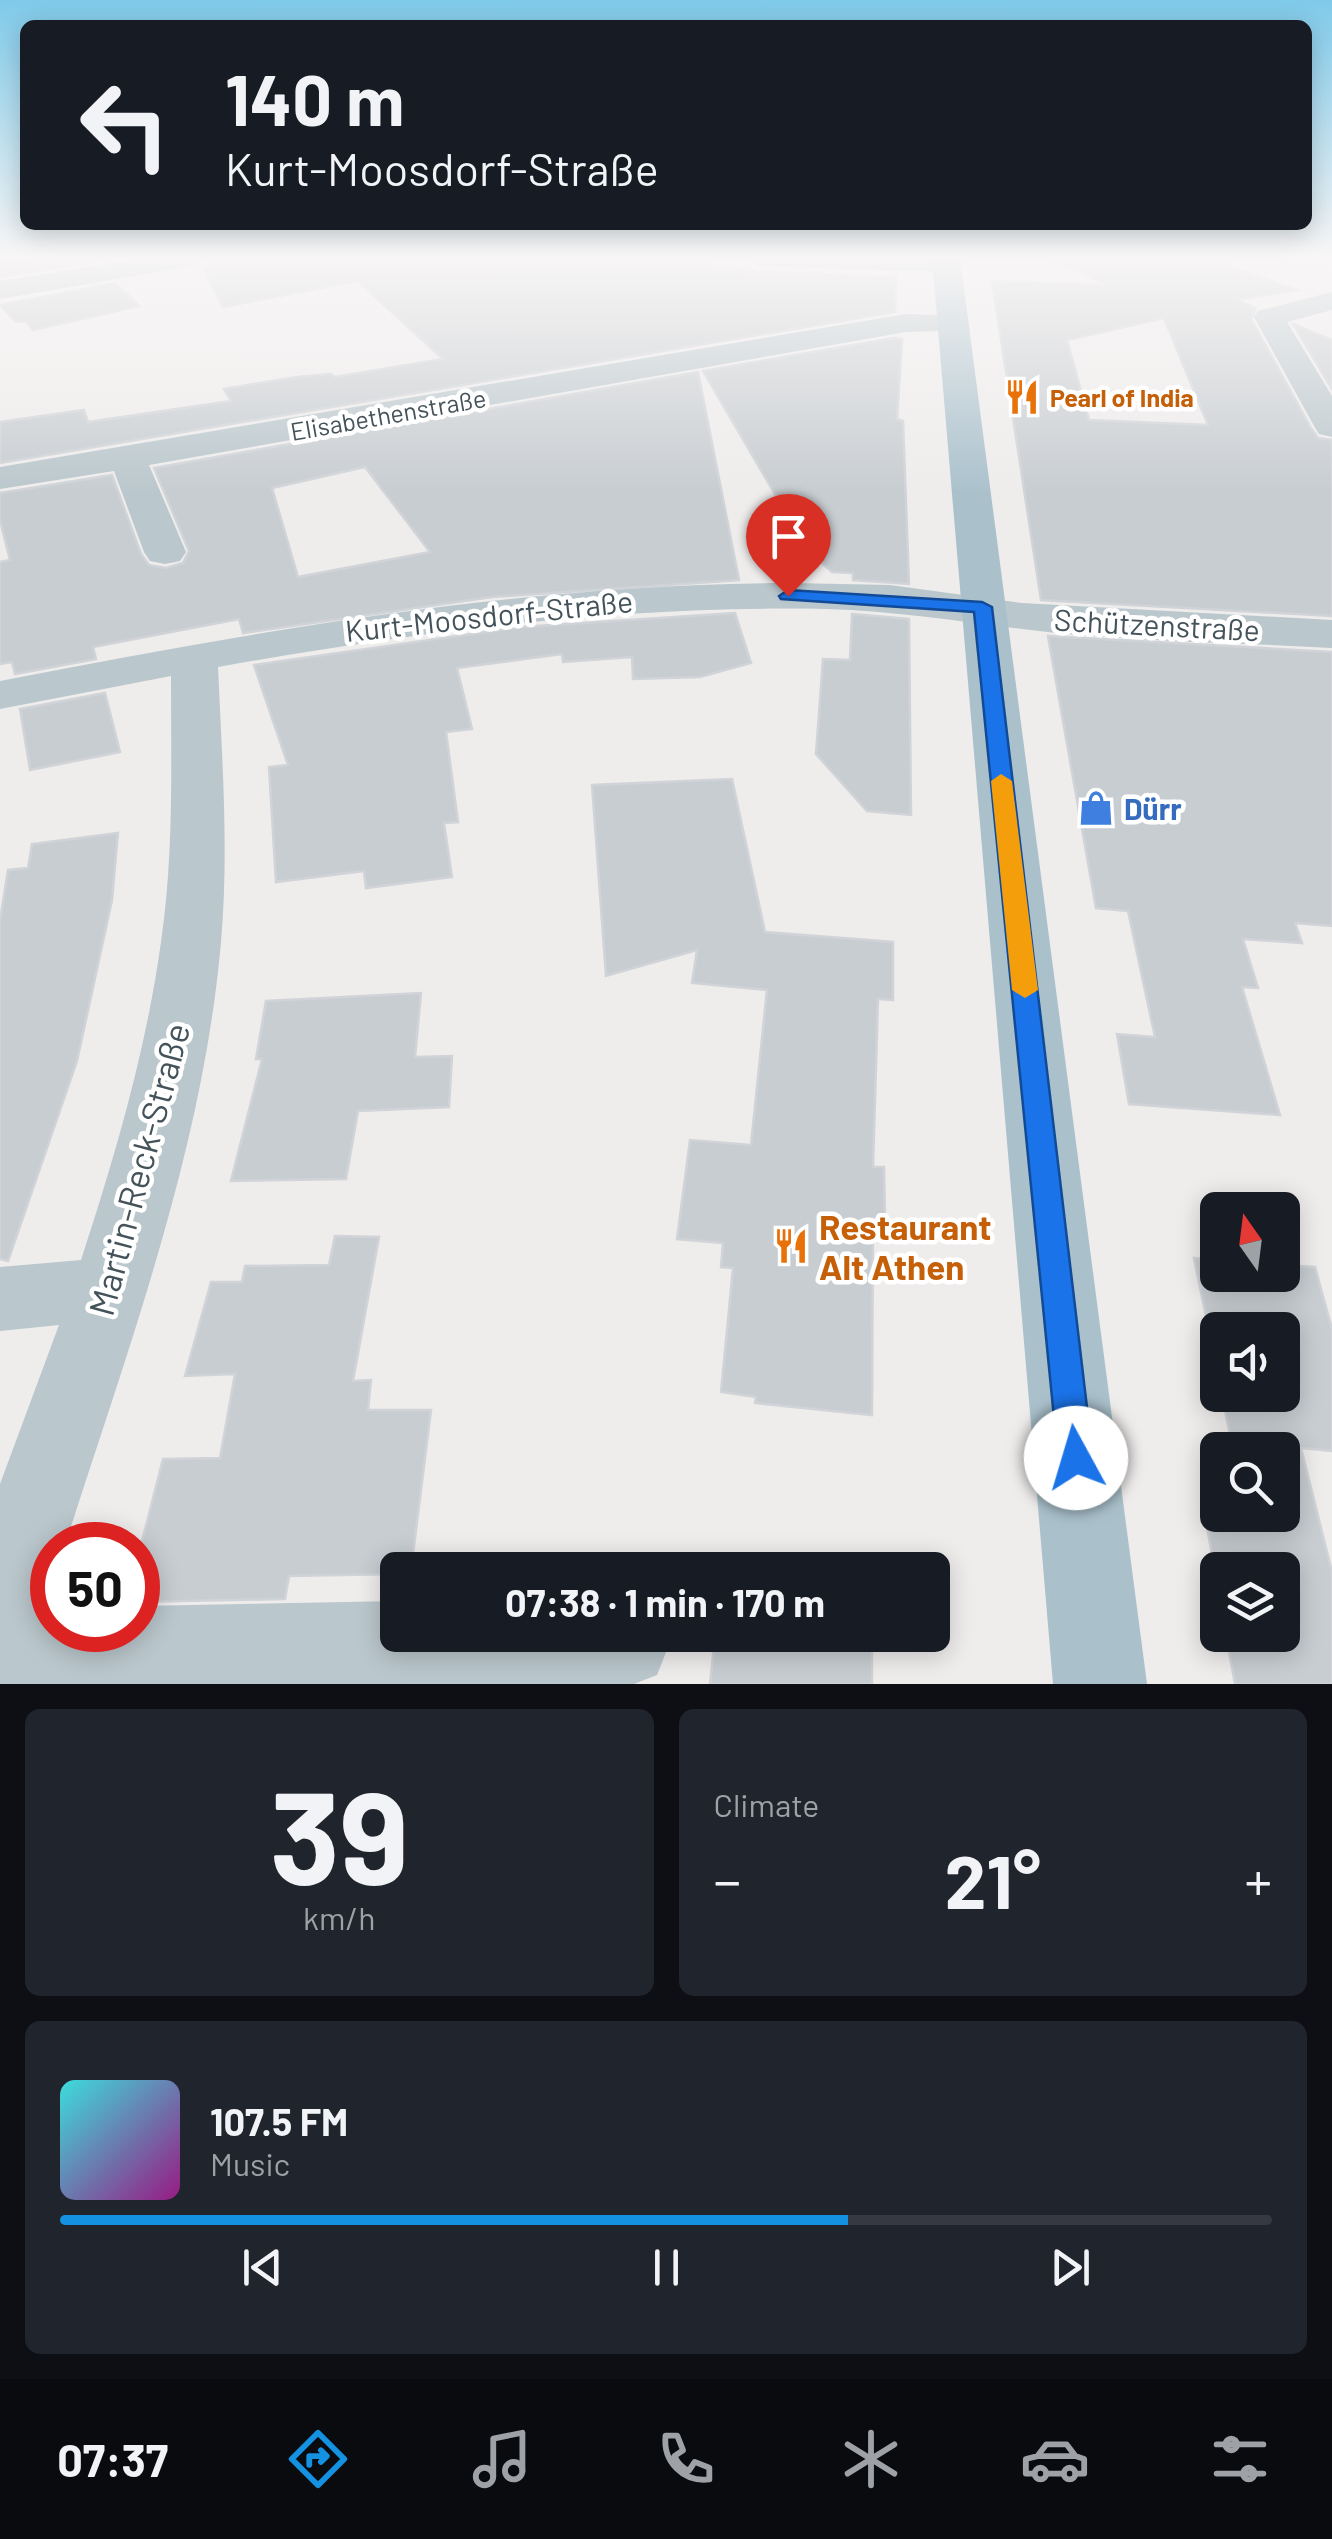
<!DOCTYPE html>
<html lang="en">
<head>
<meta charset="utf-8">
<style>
  :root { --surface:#171b24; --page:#20242c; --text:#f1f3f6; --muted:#9ea1a6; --line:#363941; --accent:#1491e1 }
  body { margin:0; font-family:Barlow,sans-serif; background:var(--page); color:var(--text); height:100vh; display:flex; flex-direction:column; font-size:38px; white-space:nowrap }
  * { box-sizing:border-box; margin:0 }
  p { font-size:32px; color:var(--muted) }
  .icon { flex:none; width:55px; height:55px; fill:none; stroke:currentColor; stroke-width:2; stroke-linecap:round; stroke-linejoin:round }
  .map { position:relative; height:1684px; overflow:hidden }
  .panel { display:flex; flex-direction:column; gap:25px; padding:25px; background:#0d0f14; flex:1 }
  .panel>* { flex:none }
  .top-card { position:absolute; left:20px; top:20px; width:1292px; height:210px; border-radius:15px; box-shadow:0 5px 25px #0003; background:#171b24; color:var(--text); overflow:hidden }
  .needle { width:65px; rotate:346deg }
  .tools { position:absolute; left:1200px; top:1192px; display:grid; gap:20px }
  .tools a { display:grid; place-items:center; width:100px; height:100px; border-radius:15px; background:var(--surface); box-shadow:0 5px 25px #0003; font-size:50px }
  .speed { position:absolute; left:30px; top:1522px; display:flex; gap:20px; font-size:50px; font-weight:700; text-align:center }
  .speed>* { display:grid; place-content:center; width:130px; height:130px; border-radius:50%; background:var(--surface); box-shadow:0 5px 25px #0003; line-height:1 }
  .speed .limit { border:15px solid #d22; background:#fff; color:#111 }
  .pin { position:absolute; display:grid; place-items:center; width:85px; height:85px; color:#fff; margin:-102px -42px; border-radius:50% 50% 50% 0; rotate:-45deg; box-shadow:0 0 10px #0007 }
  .pin .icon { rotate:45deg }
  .me { position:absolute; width:110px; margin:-55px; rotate:354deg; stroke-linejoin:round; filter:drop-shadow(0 0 8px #0008) }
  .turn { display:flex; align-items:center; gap:35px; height:210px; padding:0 40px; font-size:45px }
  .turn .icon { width:130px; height:130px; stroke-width:2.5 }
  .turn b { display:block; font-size:70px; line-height:85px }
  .big { font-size:75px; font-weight:700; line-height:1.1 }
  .panel .card { flex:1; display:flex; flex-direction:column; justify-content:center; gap:15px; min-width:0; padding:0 35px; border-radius:15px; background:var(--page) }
  .panel .dial { align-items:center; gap:0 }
  .dial b { font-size:130px; line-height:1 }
  .song { display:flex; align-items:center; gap:30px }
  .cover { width:120px; height:120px; border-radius:15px; background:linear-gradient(135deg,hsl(180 70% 55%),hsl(310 70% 35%)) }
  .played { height:10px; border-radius:5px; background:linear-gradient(90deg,var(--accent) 65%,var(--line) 65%) }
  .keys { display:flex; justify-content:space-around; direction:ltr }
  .heat { display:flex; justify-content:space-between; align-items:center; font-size:55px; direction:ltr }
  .panel .tiles { flex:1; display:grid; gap:25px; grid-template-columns:1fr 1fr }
  .card:last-child { grid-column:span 2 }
  .trip { position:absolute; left:380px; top:1552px; width:570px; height:100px; border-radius:15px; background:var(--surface); box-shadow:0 5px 25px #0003; font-weight:700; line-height:100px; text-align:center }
  .tab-bar { display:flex; height:160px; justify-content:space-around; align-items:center; background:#090b0e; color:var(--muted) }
  .tab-bar .icon { width:70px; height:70px }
  .tab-bar .active { color:var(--accent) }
  .tab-bar b { font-size:45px; color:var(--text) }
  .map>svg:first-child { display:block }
  .building { fill:#c8cdd1; stroke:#d0d4d8; stroke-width:2.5; fill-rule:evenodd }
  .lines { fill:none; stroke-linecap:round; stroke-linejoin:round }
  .minor { fill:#bac7cc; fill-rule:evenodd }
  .major { fill:#aac1cc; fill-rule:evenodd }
  .route { fill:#1a73e8; stroke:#114b97; stroke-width:2.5 }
  .slow { fill:#f59e0b }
  .labels { text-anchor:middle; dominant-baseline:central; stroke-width:9; stroke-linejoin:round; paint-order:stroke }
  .far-food-label { font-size:25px; font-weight:bold; fill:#c56008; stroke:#fff; text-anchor:start }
  .far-street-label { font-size:25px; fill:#44535a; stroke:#fff }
  .street-label { font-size:30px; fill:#44535a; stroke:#fff }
  .shop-label { font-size:30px; font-weight:bold; fill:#366cbe; stroke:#fff; text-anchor:start }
  .near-street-label { font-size:35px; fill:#44535a; stroke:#fff }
  .near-food-label { font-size:35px; font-weight:bold; fill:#c56008; stroke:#fff; text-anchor:start }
</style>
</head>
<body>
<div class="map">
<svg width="1332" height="1684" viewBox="0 0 1332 1684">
  <rect width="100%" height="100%" fill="#efecec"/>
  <g class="building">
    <polygon points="0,258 88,258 93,262 0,277"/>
    <polygon points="254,258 620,258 747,268 745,271 896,277 895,312 0,463 0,422 84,410 88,422 231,401 224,389 297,377 331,374 335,377 443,359 358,281 223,307 203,267"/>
    <path d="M1047 258H1208L1296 290 1236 300 1256 308 1251 319 1311 428 1318 438 1332 440V616L1041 600 992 281 1108 285ZM1164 318 1208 425 1089 420 1067 340Z"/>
    <polygon points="115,283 139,306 33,330 26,321 16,322 0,305"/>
    <polygon points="1293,324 1332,340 1332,389"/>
    <polygon points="894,338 902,339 897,419 903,421 909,584 853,580 853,573 832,572 808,551 703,371"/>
    <path d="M698 372 739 580 492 597 243 633 239 619 93 647 96 659 15 674 12 662 0 664V562L10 560 0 520V493L112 475 141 554 149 565 166 568 183 563 189 551 154 468ZM365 467 430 552 298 577 272 488Z"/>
    <polygon points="735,613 751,663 700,677 633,679 632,657 563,662 562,654 457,668 472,729 446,732 458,822 444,823 452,877 366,888 364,871 276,882 269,767 288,765 254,665 521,627"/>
    <polygon points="852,614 909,619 911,815 867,811 816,754 823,659 850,660"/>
    <polygon points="1048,636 1332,652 1332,926 1295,923 1302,943 1243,939 1258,988 1242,987 1280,1115 1129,1104 1117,1034 1155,1037 1128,911 1096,908"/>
    <polygon points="105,693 120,752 30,770 20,709"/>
    <polygon points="732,779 765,932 893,942 893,1000 878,999 873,1167 884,1167 885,1220 873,1218 872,1415 755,1403 756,1397 721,1392 733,1268 721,1267 723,1243 677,1239 690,1140 751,1145 767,990 692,983 697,950 606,976 592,785"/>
    <polygon points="118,833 112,900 77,1061 8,1261 0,1259 0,921 8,870 28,868 32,844"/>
    <polygon points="421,993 415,1057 452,1056 449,1107 358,1111 346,1179 231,1181 262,1059 256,1059 266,1001"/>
    <polygon points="335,1236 379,1237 353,1381 371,1380 368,1410 431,1410 411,1570 398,1570 398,1574 289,1576 285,1599 138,1602 138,1557 163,1459 220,1458 235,1374 185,1376 211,1282 242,1282 245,1266 329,1265"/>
    <polygon points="1194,1258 1218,1260 1218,1275 1282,1275 1282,1265 1315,1267 1332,1329 1332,1451 1301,1448 1332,1572 1332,1684 1235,1684 1226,1635 1282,1635 1282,1570 1218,1570 1218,1586 1203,1506 1218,1507 1218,1515 1282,1515 1282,1450 1233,1450 1222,1395 1282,1395 1282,1330 1218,1330 1218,1374"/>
    <polygon points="715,1635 872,1635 872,1684 710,1684"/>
  </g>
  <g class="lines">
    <g class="minor">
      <polygon points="145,258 208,258 194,266 0,299 0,281"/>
      <polygon points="744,258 954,258 960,264 946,272 758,266"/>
      <polygon points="1332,292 1332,310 1287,322 1332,396 1332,437 1319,434 1314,426 1254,317 1258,311"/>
      <polygon points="906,314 965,316 969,323 965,330 906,332 149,465 186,552 180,561 165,564 150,561 144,552 114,471 0,489 0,467"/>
      <path d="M791 583 890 585 1022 603 1332 620V648C1231 642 1122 642 1022 629 957 621 893 611 827 609 622 605 419 631 218 667 222 759 229 850 221 942 203 1149 128 1348 65 1545H52V1584L44 1609 52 1608V1630H138V1606L398 1601V1635H667L670 1642 657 1675 634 1684H0V1484L59 1325 0 1331V1267L81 1260C115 1156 146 1051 161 942 174 854 171 765 171 676L0 709V681C262 630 523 584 791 583Z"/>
    </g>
    <polygon class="major" points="932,258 960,258 1147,1684 1053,1684"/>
  </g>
  <linearGradient id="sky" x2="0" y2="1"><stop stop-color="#7fcaea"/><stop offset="0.52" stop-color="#f8f6f6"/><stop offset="1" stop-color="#f8f6f6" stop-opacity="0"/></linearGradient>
  <rect width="1332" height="493" fill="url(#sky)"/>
  <polygon class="route" points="788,590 982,602 992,607 1093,1458 1088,1470 1076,1474 1063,1470 1058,1458 974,612 781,599 779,596"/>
  <polygon class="slow" points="1001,774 1012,781 1038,990 1025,998 1012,990 991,781"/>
  <defs>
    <symbol id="restaurant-bare" viewBox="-9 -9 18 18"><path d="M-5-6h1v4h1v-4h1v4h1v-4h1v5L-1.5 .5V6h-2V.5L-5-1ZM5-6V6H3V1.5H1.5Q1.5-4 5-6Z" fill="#e8710a" stroke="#fff" stroke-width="2.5" paint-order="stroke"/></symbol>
    <symbol id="shop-bare" viewBox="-9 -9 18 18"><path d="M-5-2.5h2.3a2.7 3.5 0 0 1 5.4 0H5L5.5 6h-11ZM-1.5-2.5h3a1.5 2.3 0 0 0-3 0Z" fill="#3f7fe0" stroke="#fff" stroke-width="2.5" paint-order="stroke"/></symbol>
  </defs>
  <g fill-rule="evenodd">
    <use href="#restaurant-bare" x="997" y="372" width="50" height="50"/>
    <use href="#shop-bare" x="1071" y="783" width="50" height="50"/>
    <use href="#restaurant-bare" x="766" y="1221" width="50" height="50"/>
  </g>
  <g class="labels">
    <g class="far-food-label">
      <text x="1050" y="397">Pearl of India</text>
    </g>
    <g class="far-street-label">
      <text transform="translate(388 414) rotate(-10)">Elisabethenstraße</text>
    </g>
    <g class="street-label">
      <text transform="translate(489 615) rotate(-6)">Kurt-Moosdorf-Straße</text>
      <text transform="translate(1157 624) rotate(3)">Schützenstraße</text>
    </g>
    <g class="shop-label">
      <text x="1124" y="808">Dürr</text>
    </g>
    <g class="near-street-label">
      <text transform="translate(138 1169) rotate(-75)">Martin-Reck-Straße</text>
    </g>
    <g class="near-food-label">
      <text x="819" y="1226">Restaurant<tspan x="819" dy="40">Alt Athen</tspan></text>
    </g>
  </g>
</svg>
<div class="tools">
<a><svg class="needle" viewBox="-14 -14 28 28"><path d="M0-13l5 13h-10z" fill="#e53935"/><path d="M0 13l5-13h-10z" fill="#9ea1a6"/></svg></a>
<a><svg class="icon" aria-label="sound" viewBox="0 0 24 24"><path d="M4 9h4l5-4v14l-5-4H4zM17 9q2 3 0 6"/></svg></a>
<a><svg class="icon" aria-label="search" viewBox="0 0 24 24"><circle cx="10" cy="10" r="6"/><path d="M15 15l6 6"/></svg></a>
<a><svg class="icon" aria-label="layers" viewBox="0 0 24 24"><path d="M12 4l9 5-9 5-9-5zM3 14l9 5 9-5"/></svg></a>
</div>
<div class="speed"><div class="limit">50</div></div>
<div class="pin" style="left:788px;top:596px;background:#d93025"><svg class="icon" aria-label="arrive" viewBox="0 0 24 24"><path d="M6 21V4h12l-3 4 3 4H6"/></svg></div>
<svg class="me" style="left:1076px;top:1458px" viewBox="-20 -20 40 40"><circle r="19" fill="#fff"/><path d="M0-13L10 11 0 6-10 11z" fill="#1a73e8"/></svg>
<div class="trip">07:38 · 1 min · 170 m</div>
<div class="top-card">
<div class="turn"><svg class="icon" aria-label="left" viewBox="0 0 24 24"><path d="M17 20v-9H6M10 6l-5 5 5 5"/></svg><div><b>140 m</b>Kurt-Moosdorf-Straße</div></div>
</div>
</div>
<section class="panel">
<div class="tiles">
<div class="card dial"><b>39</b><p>km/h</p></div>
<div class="card"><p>Climate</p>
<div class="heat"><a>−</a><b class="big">21°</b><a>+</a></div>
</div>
<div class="card">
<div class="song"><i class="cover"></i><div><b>107.5 FM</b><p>Music</p></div></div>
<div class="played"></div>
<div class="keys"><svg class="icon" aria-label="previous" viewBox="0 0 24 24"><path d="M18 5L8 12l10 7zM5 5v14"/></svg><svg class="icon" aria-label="pause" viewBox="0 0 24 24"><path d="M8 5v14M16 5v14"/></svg><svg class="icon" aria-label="next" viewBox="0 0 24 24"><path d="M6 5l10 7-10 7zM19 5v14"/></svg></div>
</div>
</div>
</section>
<nav class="tab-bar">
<b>07:37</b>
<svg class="icon active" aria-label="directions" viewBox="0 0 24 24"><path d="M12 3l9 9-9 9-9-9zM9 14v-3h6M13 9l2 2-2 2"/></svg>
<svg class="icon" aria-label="music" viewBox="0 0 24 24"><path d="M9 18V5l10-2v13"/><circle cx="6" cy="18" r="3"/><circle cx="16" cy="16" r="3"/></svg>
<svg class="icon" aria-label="phone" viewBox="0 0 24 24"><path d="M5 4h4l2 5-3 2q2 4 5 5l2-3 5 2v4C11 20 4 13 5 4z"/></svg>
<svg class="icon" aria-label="climate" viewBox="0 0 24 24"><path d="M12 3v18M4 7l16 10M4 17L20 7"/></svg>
<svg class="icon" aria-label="car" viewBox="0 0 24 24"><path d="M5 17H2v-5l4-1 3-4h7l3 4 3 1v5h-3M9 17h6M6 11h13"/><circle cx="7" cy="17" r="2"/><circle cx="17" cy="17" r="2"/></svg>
<svg class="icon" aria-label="filters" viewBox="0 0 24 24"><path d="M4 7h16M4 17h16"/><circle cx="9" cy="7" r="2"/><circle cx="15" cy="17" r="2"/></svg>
</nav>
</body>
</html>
